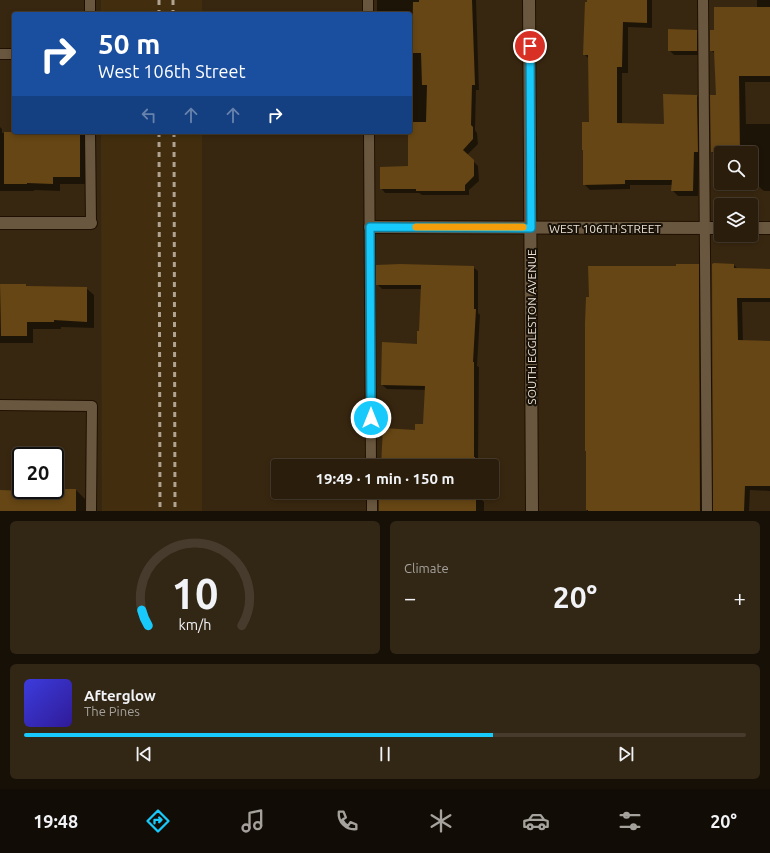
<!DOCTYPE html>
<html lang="en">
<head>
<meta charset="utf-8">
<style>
  :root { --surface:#2a1d0c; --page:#322615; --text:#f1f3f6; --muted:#a5a29d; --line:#463b2d; --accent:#18cafc }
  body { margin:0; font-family:Ubuntu,sans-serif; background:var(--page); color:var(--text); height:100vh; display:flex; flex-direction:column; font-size:15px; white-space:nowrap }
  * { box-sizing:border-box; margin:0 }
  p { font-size:13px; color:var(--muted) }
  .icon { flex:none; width:22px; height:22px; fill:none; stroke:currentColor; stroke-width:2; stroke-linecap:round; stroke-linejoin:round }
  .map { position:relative; height:511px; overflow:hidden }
  .sheet { display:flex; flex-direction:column; gap:10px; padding:10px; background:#171007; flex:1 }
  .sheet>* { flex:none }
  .hud { position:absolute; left:12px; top:12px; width:400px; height:122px; border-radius:4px; box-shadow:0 2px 6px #0003,0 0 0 1px var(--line); background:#1a4fa0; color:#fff; overflow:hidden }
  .tools { position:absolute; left:714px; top:146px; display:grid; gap:8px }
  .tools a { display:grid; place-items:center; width:44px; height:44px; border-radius:4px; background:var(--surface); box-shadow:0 2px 6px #0003,0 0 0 1px var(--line); font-size:20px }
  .speed { position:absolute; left:12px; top:447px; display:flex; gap:8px; font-size:20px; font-weight:700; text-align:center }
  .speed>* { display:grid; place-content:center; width:52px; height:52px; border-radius:50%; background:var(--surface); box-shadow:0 2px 6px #0003,0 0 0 1px var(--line); line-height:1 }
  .speed .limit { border:2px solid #111; border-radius:6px; background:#fff; color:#111 }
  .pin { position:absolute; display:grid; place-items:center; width:34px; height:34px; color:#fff; margin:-17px; border:2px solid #fff; border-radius:50%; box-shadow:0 1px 4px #0007 }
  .me { position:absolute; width:44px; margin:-22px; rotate:0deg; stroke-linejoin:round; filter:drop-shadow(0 0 3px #0008) }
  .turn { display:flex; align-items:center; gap:14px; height:84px; padding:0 20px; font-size:18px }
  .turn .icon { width:52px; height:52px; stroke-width:2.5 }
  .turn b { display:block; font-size:28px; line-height:34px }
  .lanes { display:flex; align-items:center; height:38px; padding:0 20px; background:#0003; justify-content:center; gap:20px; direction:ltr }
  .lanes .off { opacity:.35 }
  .big { font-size:30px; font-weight:600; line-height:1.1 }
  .sheet .tile { flex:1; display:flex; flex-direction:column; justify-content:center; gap:6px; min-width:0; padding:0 14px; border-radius:6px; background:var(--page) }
  .sheet .dial { align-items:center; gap:0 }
  .dial svg { height:104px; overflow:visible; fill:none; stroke:var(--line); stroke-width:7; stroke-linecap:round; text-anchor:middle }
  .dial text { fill:var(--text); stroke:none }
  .song { display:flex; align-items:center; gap:12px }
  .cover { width:48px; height:48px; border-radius:6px; background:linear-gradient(135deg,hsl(240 70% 55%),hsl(250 70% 35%)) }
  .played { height:4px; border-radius:2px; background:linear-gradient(90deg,var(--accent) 65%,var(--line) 65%) }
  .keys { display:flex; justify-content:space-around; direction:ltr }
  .heat { display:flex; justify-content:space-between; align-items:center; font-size:22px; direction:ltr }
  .sheet .tiles { flex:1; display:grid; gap:10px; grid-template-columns:1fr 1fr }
  .tile:last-child { grid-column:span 2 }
  .trip { position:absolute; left:271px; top:459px; width:228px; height:40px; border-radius:4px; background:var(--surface); box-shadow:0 2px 6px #0003,0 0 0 1px var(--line); font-weight:600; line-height:40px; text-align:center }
  .menu { display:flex; height:64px; justify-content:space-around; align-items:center; background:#110c05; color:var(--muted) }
  .menu .icon { width:28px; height:28px }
  .menu .active { color:var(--accent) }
  .menu b { font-size:18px; color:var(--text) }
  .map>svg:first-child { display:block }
  .built { fill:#422e0f }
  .shadow { fill:#0007 }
  .building { fill:#664614 }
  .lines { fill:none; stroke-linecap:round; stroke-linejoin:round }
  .lane-casing { stroke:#1f1000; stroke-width:12 }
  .street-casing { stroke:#1f1000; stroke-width:14 }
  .lane { stroke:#6a573f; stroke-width:10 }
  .street { stroke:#6a573f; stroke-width:12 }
  .rail { stroke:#b0a392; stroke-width:3; stroke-dasharray:5 5; stroke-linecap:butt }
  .route-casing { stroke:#1083a4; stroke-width:10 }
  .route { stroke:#18cafc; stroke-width:7 }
  .slow { stroke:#f59e0b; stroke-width:7 }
  .labels { text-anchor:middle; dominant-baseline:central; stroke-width:4; stroke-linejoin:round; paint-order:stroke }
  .street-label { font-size:12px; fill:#ece1d3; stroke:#191208 }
</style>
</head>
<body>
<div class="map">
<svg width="770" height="511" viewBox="0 0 770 511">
  <rect width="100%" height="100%" fill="#382710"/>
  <g class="built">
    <rect x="101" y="0" width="101" height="14"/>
    <polygon points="101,132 202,132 202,511 102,511"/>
  </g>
  <g class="shadow">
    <polygon points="377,0 476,0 479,90 476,90 475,130 477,133 478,144 467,155 478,166 479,181 469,190 469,195 422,195 419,193 385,193 381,188 409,167 410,14 377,14"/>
    <polygon points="588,0 652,0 652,28 628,27 628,73 622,73 622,124 665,125 697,96 702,101 703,157 699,157 698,196 678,196 672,190 673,185 630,185 630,189 590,190 584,184 590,123 589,59 584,54"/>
    <polygon points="757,0 770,0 770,82 745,82 746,124 770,124 770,191 764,191 757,185 757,158 751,158 751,153 721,153 721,158 718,158 712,152 717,96 715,54 711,50 715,31 757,8"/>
    <polygon points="55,13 78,14 55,14"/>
    <polygon points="696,31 701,35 701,55 674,55 669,50"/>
    <polygon points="0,127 2,129 2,133 88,132 87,184 60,184 60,191 34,190 34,191 0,191"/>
    <polygon points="698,265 703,270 705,511 587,511 587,298 677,267"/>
    <polygon points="734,265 738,269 770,269 770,302 742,302 743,341 770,342 770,491 750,490 749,511 714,511"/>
    <polygon points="473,267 478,271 478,313 480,315 477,366 479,367 478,461 480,466 383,466 424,425 426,390 387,389 382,385 418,345 420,332 422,289 382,289 377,284"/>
    <polygon points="0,285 26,285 28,288 86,288 94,295 94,328 61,327 61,329 33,329 33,343 0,343"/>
    <polygon points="28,490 76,490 85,499 85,511 0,511 0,491 28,492"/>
    <polygon points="380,492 481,492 481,499 484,502 484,511 379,511"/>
  </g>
  <g class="building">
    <polygon points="419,0 472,0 475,85 472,85 471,125 473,127 473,139 463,150 474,160 474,176 465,185 465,191 416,191 416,189 380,189 380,167 408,166 408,132 410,132 410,122 426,122 427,85 422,85 421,53 412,53 413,2 419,2"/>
    <polygon points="587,0 647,0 647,23 623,22 622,67 617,67 617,123 664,124 663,94 697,95 698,152 694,152 693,191 671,191 672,180 625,180 625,184 583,185 583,150 582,150 582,122 589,122 588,55 583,55 585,2 587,2"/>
    <polygon points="714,7 770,7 770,76 739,76 740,152 711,152 710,95 716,95 714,51 710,51 710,30 714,30"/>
    <polygon points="668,29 697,30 697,51 668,51"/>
    <polygon points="4,132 80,132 80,177 53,177 53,184 27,183 27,184 4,184"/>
    <polygon points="714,263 734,264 734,268 770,269 770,298 737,298 738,340 770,341 770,486 745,486 744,511 713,511 712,264"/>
    <polygon points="400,264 474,266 474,309 476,309 473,362 474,362 474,457 475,457 475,466 381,466 383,428 415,430 415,424 423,424 425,386 381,385 382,342 417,344 417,331 419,331 421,285 376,285 376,265"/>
    <polygon points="676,264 699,264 700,511 588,511 588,510 586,510 586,451 585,451 585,323 586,297 589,297 588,266 676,266"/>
    <polygon points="0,284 26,284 26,286 87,287 87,322 54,320 54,322 27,322 27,336 1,336"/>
    <polygon points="58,489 76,489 76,511 0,511 0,490 27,491 58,490"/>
    <rect x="379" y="492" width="97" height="19"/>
  </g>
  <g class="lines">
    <defs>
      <g id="lane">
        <polyline points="90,0 90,14"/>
        <polyline points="368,0 368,14"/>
        <polyline points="703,0 707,511"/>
        <polyline points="0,54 14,54"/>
        <polyline points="90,132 91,223"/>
        <polyline points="369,132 371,466"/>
        <polyline points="0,405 92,406 91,511"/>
        <polyline points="372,492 372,511"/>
      </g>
      <g id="street">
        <polyline points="529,0 532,511"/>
        <polyline points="0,223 91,223"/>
        <polyline points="370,227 721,228"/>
        <polyline points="751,228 770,228"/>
      </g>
    </defs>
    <use href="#lane" class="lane-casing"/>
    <use href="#street" class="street-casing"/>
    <use href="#lane" class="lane"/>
    <use href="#street" class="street"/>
    <g class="rail">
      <polyline points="159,0 159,14"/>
      <polyline points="173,0 173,14"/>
      <polyline points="159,132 160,511"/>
      <polyline points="174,132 175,511"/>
    </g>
  </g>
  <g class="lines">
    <defs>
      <polyline id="route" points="371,418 370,227 531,228 530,46"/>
    </defs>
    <use href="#route" class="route-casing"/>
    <use href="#route" class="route"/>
    <polyline class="slow" points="416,227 523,227"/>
  </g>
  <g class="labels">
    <g class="street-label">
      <text x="605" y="228">WEST 106TH STREET</text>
      <text transform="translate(531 327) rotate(-90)">SOUTH EGGLESTON AVENUE</text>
    </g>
  </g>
</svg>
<div class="tools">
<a><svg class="icon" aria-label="search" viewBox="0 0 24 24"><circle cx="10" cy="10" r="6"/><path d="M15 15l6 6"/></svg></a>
<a><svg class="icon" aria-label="layers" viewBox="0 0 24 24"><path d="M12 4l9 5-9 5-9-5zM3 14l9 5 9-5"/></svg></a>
</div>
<div class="speed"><div class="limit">20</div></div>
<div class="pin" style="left:530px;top:46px;background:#d93025"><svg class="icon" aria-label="arrive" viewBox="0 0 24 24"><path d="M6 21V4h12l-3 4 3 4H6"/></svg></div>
<svg class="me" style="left:371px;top:418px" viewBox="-20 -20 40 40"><circle r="17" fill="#18cafc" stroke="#fff" stroke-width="3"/><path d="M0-11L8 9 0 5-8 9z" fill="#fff"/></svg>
<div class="trip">19:49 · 1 min · 150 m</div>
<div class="hud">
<div class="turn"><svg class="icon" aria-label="right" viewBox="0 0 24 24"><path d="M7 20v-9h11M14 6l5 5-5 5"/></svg><div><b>50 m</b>West 106th Street</div></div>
<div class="lanes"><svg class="icon off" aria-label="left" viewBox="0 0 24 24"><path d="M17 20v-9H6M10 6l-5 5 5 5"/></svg><svg class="icon off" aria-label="ahead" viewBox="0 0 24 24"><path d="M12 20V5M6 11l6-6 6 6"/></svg><svg class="icon off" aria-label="ahead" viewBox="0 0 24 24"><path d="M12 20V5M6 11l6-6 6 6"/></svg><svg class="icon" aria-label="right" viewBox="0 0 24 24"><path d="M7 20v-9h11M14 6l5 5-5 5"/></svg></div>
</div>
</div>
<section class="sheet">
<div class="tiles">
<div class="tile dial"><svg viewBox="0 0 100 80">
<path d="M14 69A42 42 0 1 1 86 69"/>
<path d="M14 69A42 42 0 0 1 9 57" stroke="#18cafc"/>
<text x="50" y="56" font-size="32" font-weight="700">10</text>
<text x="50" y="72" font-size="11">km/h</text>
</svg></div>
<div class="tile"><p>Climate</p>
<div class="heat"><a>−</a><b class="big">20°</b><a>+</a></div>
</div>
<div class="tile">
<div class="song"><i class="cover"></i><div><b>Afterglow</b><p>The Pines</p></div></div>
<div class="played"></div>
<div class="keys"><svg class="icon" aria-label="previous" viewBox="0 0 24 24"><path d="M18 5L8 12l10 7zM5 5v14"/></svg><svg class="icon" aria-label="pause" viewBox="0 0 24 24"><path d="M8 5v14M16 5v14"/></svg><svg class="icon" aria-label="next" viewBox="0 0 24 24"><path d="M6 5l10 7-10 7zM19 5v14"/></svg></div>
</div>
</div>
</section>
<nav class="menu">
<b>19:48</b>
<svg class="icon active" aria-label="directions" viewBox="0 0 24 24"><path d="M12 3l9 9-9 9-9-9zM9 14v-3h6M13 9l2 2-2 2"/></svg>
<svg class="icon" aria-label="music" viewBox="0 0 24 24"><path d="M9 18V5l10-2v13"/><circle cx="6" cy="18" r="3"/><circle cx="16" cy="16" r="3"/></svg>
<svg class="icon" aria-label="phone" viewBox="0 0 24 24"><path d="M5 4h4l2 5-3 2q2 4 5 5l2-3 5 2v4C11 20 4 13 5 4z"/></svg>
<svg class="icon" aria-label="climate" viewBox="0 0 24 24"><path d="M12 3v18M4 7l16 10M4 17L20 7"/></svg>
<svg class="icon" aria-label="car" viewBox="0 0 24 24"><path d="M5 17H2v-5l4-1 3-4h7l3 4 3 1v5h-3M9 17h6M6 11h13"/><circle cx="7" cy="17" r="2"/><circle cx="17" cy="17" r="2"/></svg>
<svg class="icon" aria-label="filters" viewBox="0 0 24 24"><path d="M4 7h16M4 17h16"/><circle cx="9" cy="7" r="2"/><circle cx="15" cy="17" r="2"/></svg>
<b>20°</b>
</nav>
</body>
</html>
